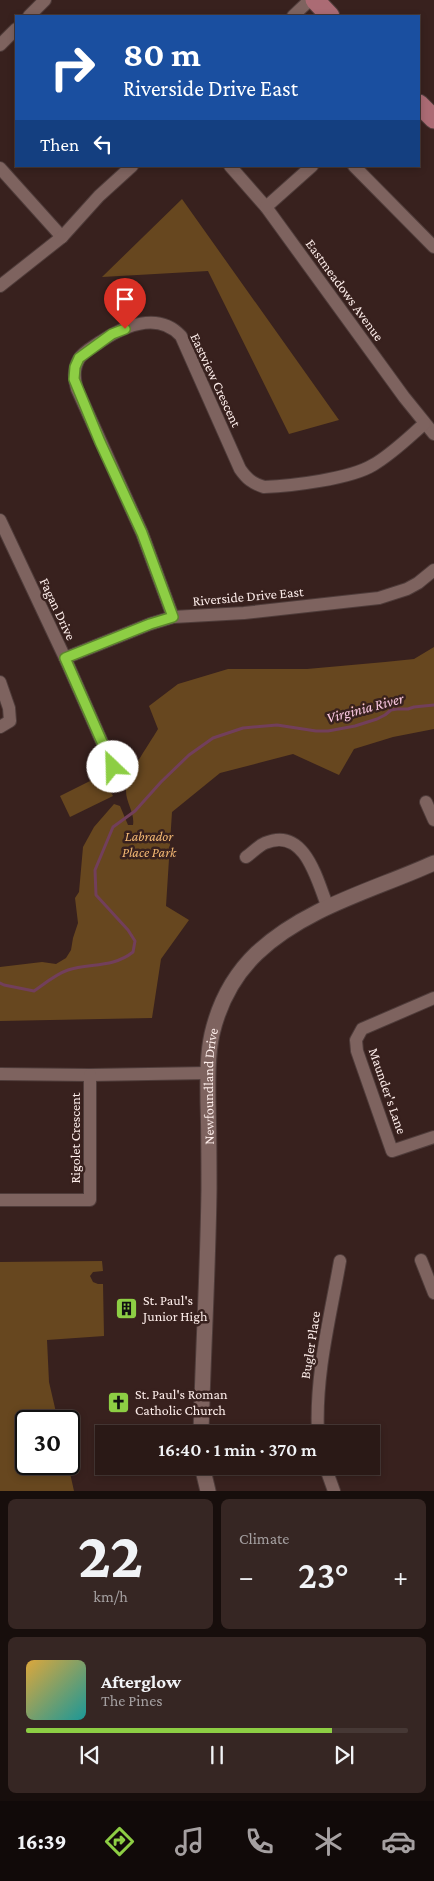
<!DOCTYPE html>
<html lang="en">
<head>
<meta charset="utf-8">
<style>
  :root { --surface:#2a1916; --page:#362623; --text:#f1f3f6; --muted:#a5a0a1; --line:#463835; --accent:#8dce44 }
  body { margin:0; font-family:"Crimson Pro",serif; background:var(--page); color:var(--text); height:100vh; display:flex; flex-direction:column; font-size:19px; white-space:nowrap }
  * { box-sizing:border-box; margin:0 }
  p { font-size:16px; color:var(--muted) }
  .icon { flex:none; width:28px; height:28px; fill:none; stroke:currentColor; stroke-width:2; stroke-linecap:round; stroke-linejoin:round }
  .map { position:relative; height:1491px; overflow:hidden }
  .sheet { display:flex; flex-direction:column; gap:8px; padding:8px; background:#170e0c; flex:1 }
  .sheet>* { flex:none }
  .guide { position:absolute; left:15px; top:15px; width:405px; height:152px; border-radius:0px; box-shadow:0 2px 8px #0003,0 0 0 1px var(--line); background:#1a4fa0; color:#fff; overflow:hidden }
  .speed { position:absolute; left:15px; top:1410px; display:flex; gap:10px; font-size:25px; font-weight:700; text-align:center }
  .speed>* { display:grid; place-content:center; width:65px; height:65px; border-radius:50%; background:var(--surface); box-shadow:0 2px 8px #0003,0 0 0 1px var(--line); line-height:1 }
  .speed .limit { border:2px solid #111; border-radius:8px; background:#fff; color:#111 }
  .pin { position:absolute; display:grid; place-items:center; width:42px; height:42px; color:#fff; margin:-51px -21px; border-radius:50% 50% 50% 0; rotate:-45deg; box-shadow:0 0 5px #0007 }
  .pin .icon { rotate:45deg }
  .me { position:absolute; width:55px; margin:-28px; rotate:336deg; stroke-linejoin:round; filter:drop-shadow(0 0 4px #0008) }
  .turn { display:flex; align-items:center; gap:18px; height:105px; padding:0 25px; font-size:22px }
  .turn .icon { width:65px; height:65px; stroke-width:2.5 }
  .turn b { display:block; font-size:35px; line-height:42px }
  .then { display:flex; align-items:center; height:48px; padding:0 25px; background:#0003; gap:10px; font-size:19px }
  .big { font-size:38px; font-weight:600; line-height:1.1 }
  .sheet .tile { flex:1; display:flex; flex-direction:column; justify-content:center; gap:8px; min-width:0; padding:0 18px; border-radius:8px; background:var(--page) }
  .sheet .dial { align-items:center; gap:0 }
  .dial b { font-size:65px; line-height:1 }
  .song { display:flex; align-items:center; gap:15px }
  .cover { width:60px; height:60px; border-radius:8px; background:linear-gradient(135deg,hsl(40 70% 55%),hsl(180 70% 35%)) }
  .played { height:5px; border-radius:2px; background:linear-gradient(90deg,var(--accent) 80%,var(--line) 80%) }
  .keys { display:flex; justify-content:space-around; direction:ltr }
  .heat { display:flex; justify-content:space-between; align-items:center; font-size:28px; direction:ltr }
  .sheet .tiles { flex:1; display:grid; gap:8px; grid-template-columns:1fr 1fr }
  .tile:last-child { grid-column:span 2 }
  .trip { position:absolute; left:95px; top:1425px; width:285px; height:50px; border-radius:0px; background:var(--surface); box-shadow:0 2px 8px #0003,0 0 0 1px var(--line); font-weight:600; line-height:50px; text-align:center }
  .menu { display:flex; height:80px; justify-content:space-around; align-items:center; background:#110a09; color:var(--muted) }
  .menu .icon { width:35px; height:35px }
  .menu .active { color:var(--accent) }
  .menu b { font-size:22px; color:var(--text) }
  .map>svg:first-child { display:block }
  .green { fill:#67471f }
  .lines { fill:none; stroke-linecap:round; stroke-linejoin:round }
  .stream { stroke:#723f5b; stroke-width:3 }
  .minor-casing { stroke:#4f3c3a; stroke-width:14 }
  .tertiary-casing { stroke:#4f3c3a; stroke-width:17 }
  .primary-casing { stroke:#4f3c3a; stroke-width:21 }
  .minor { stroke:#7e635f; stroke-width:12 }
  .tertiary { stroke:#7e635f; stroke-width:15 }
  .primary { stroke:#ab6b74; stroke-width:19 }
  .route-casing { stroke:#5c862c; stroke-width:12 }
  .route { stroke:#8dce44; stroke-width:9 }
  .labels { text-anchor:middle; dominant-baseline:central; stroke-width:5; stroke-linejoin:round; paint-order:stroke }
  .street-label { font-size:14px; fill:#fdedea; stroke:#38211e }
  .park-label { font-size:14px; font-style:italic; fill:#f2b773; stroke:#38211e }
  .poi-label { font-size:14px; fill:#fdedea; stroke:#38211e; text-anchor:start }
  .water-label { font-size:15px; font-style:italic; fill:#fbc8e1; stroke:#38211e }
</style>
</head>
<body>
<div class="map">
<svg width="434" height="1491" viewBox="0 0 434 1491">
  <rect width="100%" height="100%" fill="#38211e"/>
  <g class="green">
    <polygon points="182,199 339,420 289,434 208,271 102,277"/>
    <path d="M434 647V729L393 737 354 749 339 775 293 754 220 773 172 812 166 906 189 920 161 959 152 1018 0 1021V967L42 962 56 964 66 958 71 950 73 938 78 923 75 898 79 892 83 847 94 827 114 804 120 806 128 825H133C135 813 126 803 126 791 126 776 150 743 158 729L149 706 178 684 228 669H307L385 662 414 659Z"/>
    <polygon points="102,775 113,796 70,817 60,796"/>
    <polygon points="102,1261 103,1271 93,1272 90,1276 93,1282 98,1284 103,1284 104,1336 47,1340 49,1382 58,1421 26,1421 26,1464 68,1464 74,1491 0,1491 0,1262"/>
  </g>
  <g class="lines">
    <path class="stream" d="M0 983 4 985 34 991C44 984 56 974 68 970 90 963 113 968 133 952L135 941 128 930 96 895 95 870 113 827 135 811 161 782 189 755 213 738 243 728 277 725 316 731H328L355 726 377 719 385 715 391 710 397 709H408L414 707 434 705"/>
    <defs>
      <g id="minor">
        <polyline points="29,16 45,0"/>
        <polyline points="293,16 310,0"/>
        <polyline points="0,45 16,29"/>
        <polyline points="230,166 266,207 404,397 434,434"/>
        <polyline points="354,166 434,247"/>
        <polyline points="0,168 62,237"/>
        <polyline points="266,207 312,166"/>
        <polyline points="0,286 62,237 99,196 132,166"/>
        <polyline points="0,520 65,658 113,767"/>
        <path d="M173 617 142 533 77 389C74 379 73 369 79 359 83 352 93 347 100 342 124 326 158 311 181 336L240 469C247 479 252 483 264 487 291 486 350 479 373 465 392 454 408 438 424 424"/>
        <polyline points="65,658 150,624 173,617 244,613 379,598 407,589 418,583 434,570"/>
        <polyline points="0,682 9,708 10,721 0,727"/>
        <polyline points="426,802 434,820"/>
        <path d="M246 857C252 853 258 846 265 843 305 826 317 880 328 908"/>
        <polyline points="434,998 362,1029 356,1040 357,1051 392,1151 434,1137"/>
        <polyline points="0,1074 90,1075 208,1073"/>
        <polyline points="0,1200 90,1200 90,1075"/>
        <polyline points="421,1260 434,1293"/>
        <path d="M318 1434C315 1375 330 1318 340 1261"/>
        <polyline points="325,1466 334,1491"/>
      </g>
      <g id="tertiary">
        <path id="s1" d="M201 1434C203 1352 208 1271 209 1189 209 1160 209 1131 208 1102 208 1080 207 1057 212 1034 219 1004 234 975 257 953 306 907 374 890 434 863"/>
        <polyline points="202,1466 208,1491"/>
      </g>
      <g id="primary">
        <polyline points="315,0 330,16"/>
        <polyline points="419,104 434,119"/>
      </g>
    </defs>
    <use href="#minor" class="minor-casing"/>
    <use href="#tertiary" class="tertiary-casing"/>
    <use href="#primary" class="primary-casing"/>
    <use href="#minor" class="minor"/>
    <use href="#tertiary" class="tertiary"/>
    <use href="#primary" class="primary"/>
  </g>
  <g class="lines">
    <defs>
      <polyline id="route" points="113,767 65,658 150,624 173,617 142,533 100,442 74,379 75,367 79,358 112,334 125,329"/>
    </defs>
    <use href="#route" class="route-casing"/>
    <use href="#route" class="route"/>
  </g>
  <defs>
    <symbol id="building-square" viewBox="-11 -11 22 22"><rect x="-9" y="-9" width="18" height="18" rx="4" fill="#8dce44" stroke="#38211e"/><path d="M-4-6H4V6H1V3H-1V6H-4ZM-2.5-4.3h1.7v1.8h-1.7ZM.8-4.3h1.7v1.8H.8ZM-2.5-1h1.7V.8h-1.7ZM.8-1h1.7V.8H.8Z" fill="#111"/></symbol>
    <symbol id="church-square" viewBox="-11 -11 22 22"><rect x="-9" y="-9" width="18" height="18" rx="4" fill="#8dce44" stroke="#38211e"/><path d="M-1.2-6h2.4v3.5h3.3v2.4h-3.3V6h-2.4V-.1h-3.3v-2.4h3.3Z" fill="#111"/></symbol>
  </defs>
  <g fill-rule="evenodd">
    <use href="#building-square" x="114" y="1296" width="25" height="25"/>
    <use href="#church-square" x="106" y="1390" width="25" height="25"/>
  </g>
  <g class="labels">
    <g class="street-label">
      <text transform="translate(345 290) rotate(54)">Eastmeadows Avenue</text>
      <text transform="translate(216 380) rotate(65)">Eastview Crescent</text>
      <text transform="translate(248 596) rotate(-5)">Riverside Drive East</text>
      <text transform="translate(58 609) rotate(65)">Fagan Drive</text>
      <text stroke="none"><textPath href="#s1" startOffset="348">Newfoundland Drive</textPath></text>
      <text transform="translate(388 1091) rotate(71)">Maunder's Lane</text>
      <text transform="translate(75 1138) rotate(-90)">Rigolet Crescent</text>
      <text transform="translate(310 1345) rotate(-81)">Bugler Place</text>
    </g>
    <g class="park-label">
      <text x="149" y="836">Labrador<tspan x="149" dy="16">Place Park</tspan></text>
    </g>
    <g class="poi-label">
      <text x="143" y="1300">St. Paul's<tspan x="143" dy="16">Junior High</tspan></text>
      <text x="135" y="1394">St. Paul's Roman<tspan x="135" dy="16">Catholic Church</tspan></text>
    </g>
    <g class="water-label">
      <text transform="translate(365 708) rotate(-15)">Virginia River</text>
    </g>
  </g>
</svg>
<div class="speed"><div class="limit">30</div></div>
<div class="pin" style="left:125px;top:329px;background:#d93025"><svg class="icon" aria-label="arrive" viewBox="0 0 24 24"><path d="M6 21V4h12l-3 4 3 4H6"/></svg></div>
<svg class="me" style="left:113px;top:767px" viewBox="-20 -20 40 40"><circle r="19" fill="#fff"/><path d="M0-13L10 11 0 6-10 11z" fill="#8dce44"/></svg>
<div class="trip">16:40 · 1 min · 370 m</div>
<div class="guide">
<div class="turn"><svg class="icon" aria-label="right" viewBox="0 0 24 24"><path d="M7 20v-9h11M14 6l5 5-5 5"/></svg><div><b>80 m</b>Riverside Drive East</div></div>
<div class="then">Then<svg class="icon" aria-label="left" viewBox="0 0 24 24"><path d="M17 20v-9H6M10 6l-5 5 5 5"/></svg></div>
</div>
</div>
<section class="sheet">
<div class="tiles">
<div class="tile dial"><b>22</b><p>km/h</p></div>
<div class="tile"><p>Climate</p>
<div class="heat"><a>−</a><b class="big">23°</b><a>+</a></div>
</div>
<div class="tile">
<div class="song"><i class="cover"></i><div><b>Afterglow</b><p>The Pines</p></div></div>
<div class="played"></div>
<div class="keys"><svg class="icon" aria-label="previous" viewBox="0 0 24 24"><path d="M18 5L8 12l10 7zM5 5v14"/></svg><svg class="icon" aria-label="pause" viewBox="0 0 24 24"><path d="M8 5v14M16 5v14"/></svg><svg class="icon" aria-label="next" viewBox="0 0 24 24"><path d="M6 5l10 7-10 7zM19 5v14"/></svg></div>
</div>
</div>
</section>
<nav class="menu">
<b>16:39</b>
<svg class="icon active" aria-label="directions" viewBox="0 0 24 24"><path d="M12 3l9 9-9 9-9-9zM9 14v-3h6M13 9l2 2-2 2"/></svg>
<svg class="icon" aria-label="music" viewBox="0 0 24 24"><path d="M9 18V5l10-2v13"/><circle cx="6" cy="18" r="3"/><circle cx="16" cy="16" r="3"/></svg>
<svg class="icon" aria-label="phone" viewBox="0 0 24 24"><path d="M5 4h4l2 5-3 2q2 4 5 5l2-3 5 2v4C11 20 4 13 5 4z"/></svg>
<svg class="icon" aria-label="climate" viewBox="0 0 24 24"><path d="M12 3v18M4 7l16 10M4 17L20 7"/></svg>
<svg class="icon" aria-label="car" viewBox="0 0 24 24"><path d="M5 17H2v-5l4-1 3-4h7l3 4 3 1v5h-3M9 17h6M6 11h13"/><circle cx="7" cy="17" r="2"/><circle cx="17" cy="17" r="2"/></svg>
</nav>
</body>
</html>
